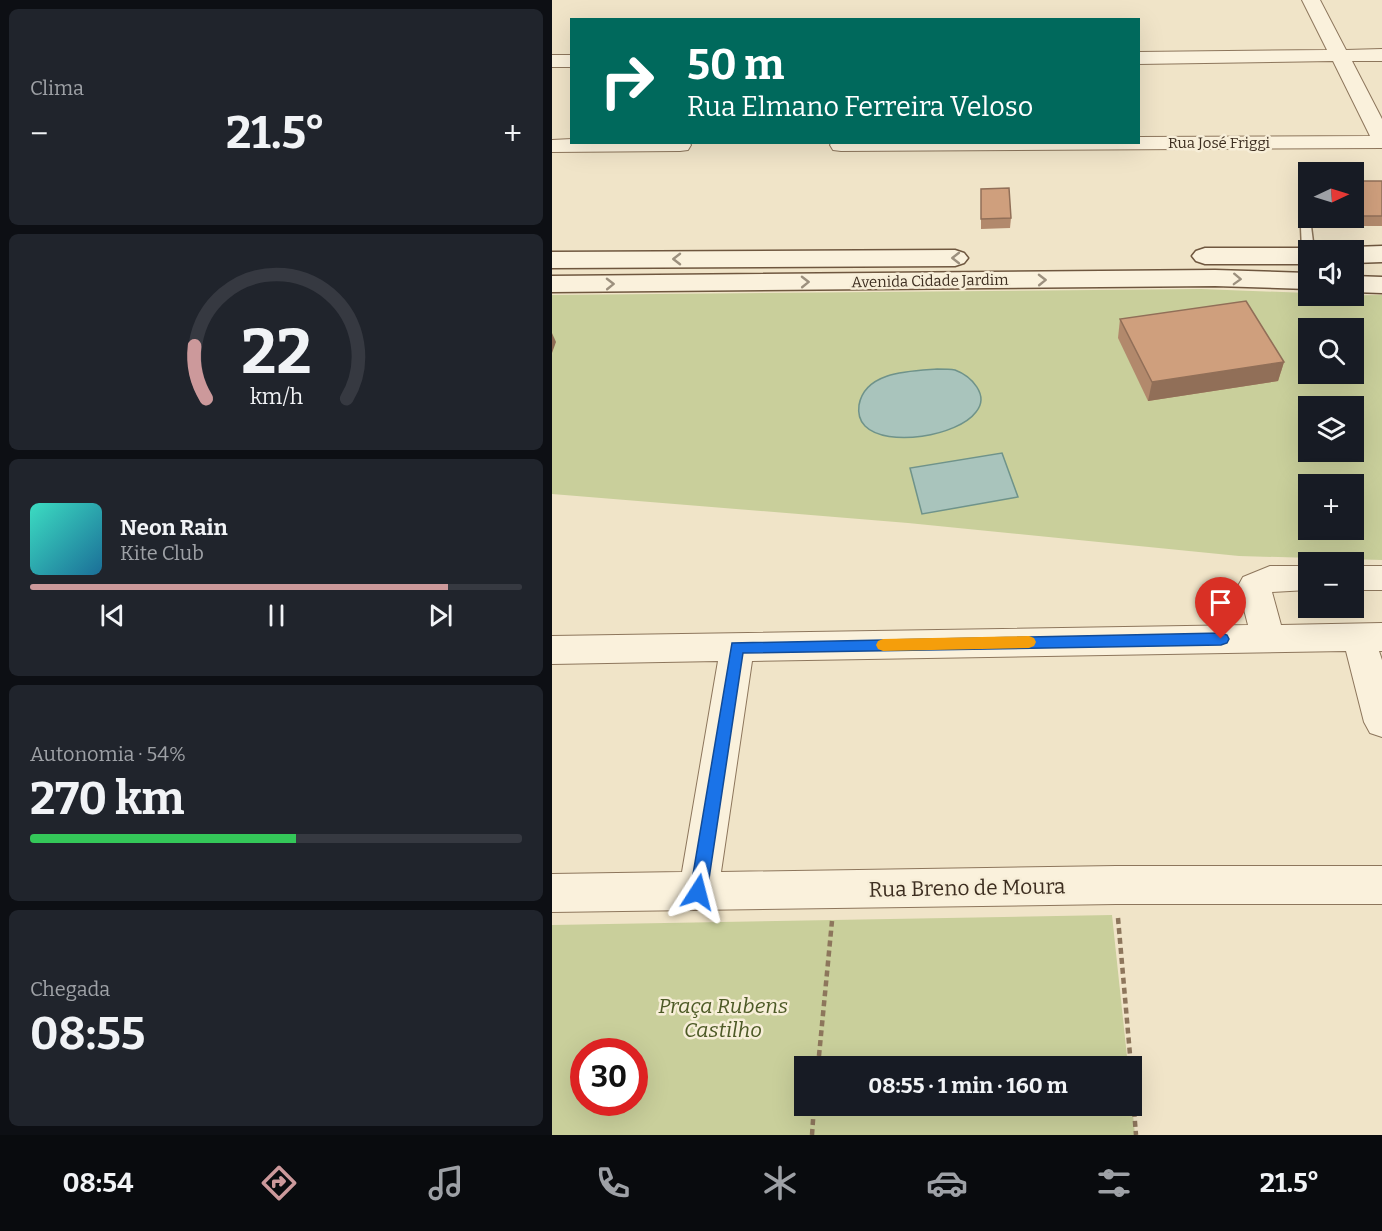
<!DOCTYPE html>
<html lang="pt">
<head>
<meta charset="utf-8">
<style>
  :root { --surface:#171b24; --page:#20242c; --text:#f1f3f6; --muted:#9ea1a6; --line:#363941; --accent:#cc999b }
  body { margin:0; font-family:Bitter,serif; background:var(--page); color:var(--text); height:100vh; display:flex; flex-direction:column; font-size:22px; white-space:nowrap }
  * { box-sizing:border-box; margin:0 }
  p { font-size:20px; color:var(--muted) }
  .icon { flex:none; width:33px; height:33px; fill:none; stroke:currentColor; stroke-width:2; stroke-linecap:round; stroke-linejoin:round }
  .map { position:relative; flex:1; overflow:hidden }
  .panel { display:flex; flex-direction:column; gap:9px; padding:9px; background:#0d0f14; width:552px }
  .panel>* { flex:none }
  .banner { position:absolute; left:18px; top:18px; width:570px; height:126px; border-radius:0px; box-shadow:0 6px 24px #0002; background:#00695c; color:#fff; overflow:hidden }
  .needle { width:39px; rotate:86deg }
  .controls { position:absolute; left:746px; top:162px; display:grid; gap:12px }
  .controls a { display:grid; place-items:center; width:66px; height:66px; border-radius:0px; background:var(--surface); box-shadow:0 6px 24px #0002; font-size:30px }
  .speed { position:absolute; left:18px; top:1038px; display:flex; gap:12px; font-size:30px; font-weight:700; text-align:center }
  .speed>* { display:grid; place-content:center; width:78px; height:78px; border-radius:50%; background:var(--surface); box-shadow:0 6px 24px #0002; line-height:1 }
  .speed .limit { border:9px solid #d22; background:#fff; color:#111 }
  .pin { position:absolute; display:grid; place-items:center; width:51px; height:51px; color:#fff; margin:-62px -26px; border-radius:50% 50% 50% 0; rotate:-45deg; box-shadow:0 0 6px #0007 }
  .pin .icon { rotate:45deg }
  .me { position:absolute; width:66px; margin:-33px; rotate:9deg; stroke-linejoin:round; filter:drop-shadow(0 0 4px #0008) }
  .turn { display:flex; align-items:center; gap:21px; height:126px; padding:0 18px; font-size:27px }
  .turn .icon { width:78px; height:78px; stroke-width:2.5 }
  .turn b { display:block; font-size:42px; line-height:51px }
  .big { font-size:45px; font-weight:700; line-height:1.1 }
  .panel .card { flex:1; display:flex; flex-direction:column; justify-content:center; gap:9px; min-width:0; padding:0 21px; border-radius:9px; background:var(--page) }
  .panel .dial { align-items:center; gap:0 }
  .dial svg { height:156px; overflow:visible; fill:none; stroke:var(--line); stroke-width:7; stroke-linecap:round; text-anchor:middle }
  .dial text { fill:var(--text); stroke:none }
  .song { display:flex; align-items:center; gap:18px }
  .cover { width:72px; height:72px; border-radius:9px; background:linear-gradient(135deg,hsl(170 70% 55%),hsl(200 70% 35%)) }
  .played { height:6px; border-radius:3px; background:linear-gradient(90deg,var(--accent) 85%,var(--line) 85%) }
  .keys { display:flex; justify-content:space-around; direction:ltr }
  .heat { display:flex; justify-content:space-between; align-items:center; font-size:33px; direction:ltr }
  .charge { height:9px; border-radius:4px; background:linear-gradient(90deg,#34c759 54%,var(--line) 0) }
  .trip { position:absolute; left:242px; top:1056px; width:348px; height:60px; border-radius:0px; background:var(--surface); box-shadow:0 6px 24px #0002; font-weight:700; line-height:60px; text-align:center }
  .tabs { display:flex; height:96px; justify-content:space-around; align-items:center; background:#090b0e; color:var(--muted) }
  .tabs .icon { width:42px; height:42px }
  .tabs .active { color:var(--accent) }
  .tabs b { font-size:27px; color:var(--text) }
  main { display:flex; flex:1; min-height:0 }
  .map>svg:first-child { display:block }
  .green { fill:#c9cf9b; fill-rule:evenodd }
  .water { fill:#a9c4bc; stroke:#6f938a; stroke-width:1.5 }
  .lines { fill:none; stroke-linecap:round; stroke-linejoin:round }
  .lane-casing { stroke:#8d765c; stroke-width:3 }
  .street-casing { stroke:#8d765c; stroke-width:2 }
  .secondary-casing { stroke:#6f573f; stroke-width:3 }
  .path { stroke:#8d765c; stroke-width:4.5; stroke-dasharray:6 4; stroke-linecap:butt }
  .lane { fill:#faf1dc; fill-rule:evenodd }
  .street { fill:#faf1dc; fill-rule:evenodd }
  .secondary { fill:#faf1dc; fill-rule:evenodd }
  .wall { fill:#b2896c }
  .shaded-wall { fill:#916f58 }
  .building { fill:#cf9f7d; stroke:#916f58; stroke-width:1.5 }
  .oneway { stroke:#9c907e }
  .route { fill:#1a73e8; stroke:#114b97; stroke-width:1.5 }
  .slow { fill:#f59e0b }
  .labels { text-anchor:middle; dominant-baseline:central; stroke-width:5; stroke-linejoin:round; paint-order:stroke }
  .far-street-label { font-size:15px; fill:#3d2e20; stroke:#f7eed8 }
  .near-street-label { font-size:21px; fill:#3d2e20; stroke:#f7eed8 }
  .near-park-label { font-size:21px; font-style:italic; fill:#4d5a26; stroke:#f7eed8 }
</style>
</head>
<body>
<main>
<section class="panel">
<div class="card"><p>Clima</p>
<div class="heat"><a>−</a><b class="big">21.5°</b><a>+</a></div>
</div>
<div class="card dial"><svg viewBox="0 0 100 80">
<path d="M14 69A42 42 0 1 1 86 69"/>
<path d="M14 69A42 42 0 0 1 8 42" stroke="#cc999b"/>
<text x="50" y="56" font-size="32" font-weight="700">22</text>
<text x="50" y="72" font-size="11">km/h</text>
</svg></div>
<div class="card">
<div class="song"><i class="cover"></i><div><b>Neon Rain</b><p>Kite Club</p></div></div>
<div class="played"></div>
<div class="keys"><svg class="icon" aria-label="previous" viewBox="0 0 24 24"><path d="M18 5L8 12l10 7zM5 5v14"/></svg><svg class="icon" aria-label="pause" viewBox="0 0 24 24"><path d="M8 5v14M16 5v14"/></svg><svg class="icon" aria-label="next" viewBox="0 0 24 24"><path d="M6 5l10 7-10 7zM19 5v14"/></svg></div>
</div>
<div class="card"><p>Autonomia · 54%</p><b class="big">270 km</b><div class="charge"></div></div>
<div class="card"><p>Chegada</p><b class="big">08:55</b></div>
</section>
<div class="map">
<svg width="830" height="1135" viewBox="0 0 830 1135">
  <rect width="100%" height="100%" fill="#f0e4c8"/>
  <g class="green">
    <path d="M649 289 756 293V296L830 295V560L687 556 356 523 0 494V295ZM756 328H801V374H756ZM756 406H801V452H756ZM756 484H801V530H756Z"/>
    <path d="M560 915 576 1066H252V1106H579V1094L583 1135H0V925ZM32 1052H82V1102H32Z"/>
  </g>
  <g class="water">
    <path d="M385 369C390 369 398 369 403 370 419 376 438 395 424 412 406 436 335 448 313 426 307 420 306 412 307 405 313 371 359 371 385 369Z"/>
    <polygon points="450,453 466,497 370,514 358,468"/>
  </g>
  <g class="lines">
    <defs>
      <polygon id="lane" points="756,202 762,250 756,250 756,253 750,250 748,205"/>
      <g id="street">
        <polygon points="750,0 768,0 794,50 830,49 830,61 800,61 830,119 830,148 289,151 281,150 278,145 280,142 586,142 586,137 818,136 781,61 586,64 586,52 775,50"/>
        <rect x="0" y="55" width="20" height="12"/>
        <polygon points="20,139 20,142 137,142 139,145 136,150 128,151 0,152 0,140"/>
        <polygon points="718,566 756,566 756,590 720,592 729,625 830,623 830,651 827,651 830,660 830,737 818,733 812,722 794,651 200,661 169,872 564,866 830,866 830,904 564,904 0,912 0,874 130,872 166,661 0,664 0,636 696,625 686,586 691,577"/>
        <rect x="801" y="566" width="29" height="24"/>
      </g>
      <g id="secondary">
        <polygon points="830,246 830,262 801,263 801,250 792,250 801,247"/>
        <polygon points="653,248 756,248 764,250 756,250 756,264 653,264 644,261 640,256 644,251"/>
        <polygon points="403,250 412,253 416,258 412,263 403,266 0,268 0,252"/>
        <polygon points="663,270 756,273 756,289 663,286 0,292 0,276"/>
        <polygon points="801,276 830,277 830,293 801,292"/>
      </g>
    </defs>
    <use href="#lane" class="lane-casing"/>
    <use href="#street" class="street-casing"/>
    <use href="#secondary" class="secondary-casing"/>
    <g class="path">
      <polyline points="566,918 579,1066"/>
      <polyline points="266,1066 280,921"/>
      <polyline points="579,1071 584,1135"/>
      <polyline points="260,1135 262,1106"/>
    </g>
    <use href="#lane" class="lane"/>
    <use href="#street" class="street"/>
    <use href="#secondary" class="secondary"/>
  </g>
  <g class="wall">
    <polygon points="801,181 830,181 830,226 802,226 799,218 801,218"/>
    <polygon points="429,189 459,218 458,228 429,229"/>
    <polygon points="568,319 732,362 726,381 596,401 566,338"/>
  </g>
  <g class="shaded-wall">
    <polygon points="0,333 4,342 0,353"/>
    <polygon points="732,362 726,381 596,401 600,382"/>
  </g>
  <g class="building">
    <polygon points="801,181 830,181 830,216 805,216 801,206"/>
    <polygon points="457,188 459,218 429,219 429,189"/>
    <polygon points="694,301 732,362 600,382 568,319"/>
  </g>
  <defs><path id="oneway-chevron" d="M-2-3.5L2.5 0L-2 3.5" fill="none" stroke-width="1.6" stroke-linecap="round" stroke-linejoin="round" transform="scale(1.5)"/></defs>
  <g class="oneway">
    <use href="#oneway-chevron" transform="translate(404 258) rotate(180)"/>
    <use href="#oneway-chevron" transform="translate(125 259) rotate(180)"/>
    <use href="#oneway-chevron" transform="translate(685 279) rotate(2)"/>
    <use href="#oneway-chevron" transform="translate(490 280) rotate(-1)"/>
    <use href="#oneway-chevron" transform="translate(253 282) rotate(-1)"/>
    <use href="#oneway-chevron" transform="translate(58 284) rotate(-1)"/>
  </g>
  <polygon class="route" points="669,633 675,635 677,639 675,643 669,645 191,653 155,892 152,898 146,900 140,898 138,892 180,643"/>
  <polygon class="slow" points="477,636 482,638 484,642 482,646 477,648 331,651 326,649 324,645 326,641 331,639"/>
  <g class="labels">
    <g class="far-street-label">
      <text x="667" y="143">Rua José Friggi</text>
      <text transform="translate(378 281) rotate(-1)">Avenida Cidade Jardim</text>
    </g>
    <g class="near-street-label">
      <text transform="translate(415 888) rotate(-1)">Rua Breno de Moura</text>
    </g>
    <g class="near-park-label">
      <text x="171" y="1006">Praça Rubens<tspan x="171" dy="24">Castilho</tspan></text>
    </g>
  </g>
</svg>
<div class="controls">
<a><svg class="needle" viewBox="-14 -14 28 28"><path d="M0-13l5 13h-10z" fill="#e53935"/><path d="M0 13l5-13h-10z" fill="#9ea1a6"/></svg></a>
<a><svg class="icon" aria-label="sound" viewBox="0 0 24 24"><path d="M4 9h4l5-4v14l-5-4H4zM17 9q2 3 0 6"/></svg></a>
<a><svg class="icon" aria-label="search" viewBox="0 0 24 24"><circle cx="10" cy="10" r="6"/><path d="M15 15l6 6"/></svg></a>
<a><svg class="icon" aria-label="layers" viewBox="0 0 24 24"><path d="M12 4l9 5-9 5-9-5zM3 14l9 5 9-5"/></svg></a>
<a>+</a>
<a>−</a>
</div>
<div class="speed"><div class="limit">30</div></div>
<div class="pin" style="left:669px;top:639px;background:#d93025"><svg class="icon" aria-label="arrive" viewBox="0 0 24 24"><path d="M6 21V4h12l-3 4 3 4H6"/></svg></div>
<svg class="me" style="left:146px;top:892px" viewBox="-20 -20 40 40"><path d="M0-17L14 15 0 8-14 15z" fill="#1a73e8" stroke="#fff" stroke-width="4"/></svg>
<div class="trip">08:55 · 1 min · 160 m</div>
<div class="banner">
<div class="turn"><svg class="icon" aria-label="right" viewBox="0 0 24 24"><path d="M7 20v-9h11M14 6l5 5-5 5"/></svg><div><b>50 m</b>Rua Elmano Ferreira Veloso</div></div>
</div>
</div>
</main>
<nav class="tabs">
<b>08:54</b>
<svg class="icon active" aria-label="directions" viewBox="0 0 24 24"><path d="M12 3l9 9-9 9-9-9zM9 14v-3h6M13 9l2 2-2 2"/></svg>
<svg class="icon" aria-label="music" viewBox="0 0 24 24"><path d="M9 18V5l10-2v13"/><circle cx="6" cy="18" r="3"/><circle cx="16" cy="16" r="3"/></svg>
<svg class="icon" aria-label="phone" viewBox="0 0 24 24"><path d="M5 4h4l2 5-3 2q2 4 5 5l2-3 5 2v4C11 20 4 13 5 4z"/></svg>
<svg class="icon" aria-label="climate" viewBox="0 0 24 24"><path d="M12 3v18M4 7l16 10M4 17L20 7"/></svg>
<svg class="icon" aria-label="car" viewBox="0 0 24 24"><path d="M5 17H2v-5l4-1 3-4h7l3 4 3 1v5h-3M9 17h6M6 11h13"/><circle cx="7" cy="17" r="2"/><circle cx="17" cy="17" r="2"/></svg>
<svg class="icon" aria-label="filters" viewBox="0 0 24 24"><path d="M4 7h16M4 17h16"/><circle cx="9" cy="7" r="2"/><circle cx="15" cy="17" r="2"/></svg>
<b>21.5°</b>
</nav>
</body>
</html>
